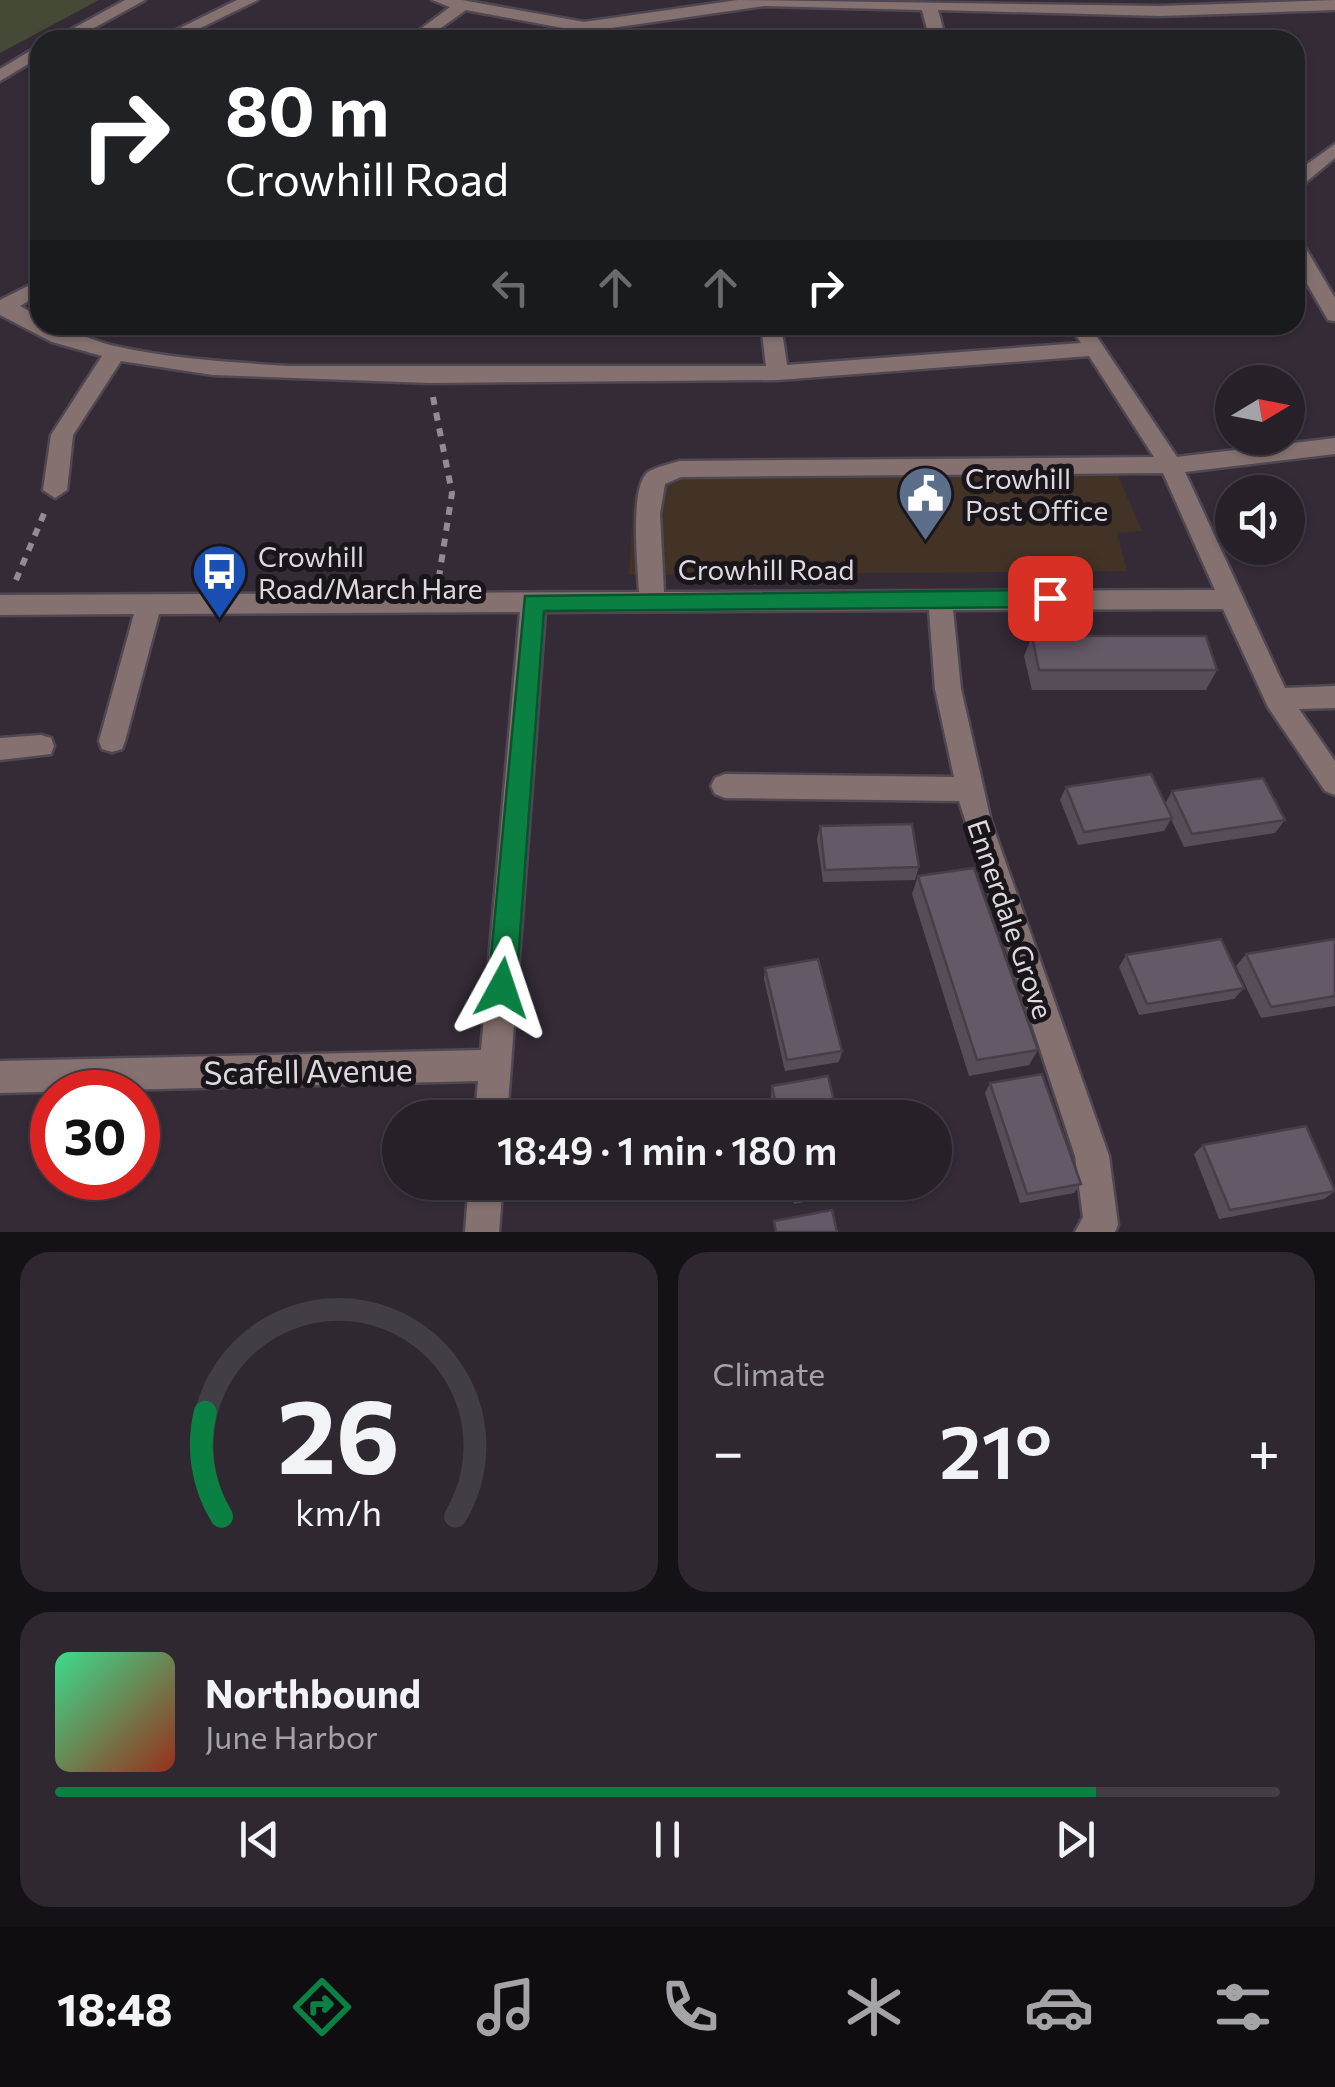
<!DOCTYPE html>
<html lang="en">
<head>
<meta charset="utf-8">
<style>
  :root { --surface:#272029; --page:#2f2831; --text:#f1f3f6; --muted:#a4a3a8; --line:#433e46; --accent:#0b8043 }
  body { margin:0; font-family:Commissioner,sans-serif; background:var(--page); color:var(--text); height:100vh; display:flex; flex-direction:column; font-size:38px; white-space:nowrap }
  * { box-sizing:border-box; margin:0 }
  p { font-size:32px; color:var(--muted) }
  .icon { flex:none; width:55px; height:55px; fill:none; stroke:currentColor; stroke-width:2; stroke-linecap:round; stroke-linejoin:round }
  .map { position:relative; height:1232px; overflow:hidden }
  .panel { display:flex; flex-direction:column; gap:20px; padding:20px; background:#151217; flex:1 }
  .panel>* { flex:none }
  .banner { position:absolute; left:30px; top:30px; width:1275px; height:305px; border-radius:30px; box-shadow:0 2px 8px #0004,0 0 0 2px var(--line); background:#202124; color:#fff; overflow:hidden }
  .needle { width:65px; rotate:80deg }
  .buttons { position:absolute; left:1215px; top:365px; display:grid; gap:20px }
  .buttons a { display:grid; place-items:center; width:90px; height:90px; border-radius:50%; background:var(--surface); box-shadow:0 2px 8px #0004,0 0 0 2px var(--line); font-size:50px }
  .speed { position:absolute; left:30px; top:1070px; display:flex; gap:20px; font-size:50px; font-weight:700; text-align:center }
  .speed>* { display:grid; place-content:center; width:130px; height:130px; border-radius:50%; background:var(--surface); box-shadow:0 2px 8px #0004,0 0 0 2px var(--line); line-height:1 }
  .speed .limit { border:15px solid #d22; background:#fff; color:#111 }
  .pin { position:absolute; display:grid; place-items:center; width:85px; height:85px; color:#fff; margin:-42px; border-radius:20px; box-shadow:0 5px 15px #0006 }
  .me { position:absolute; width:110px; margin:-55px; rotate:5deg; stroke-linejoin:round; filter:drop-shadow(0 0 8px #0008) }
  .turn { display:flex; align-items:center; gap:35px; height:210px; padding:0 30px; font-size:45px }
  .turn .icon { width:130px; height:130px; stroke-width:2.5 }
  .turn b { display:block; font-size:70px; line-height:85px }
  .lanes { display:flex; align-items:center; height:95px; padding:0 30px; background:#0003; justify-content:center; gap:50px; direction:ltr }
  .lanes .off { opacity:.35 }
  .big { font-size:75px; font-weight:600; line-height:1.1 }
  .panel .card { flex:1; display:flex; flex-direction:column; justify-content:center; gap:15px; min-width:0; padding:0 35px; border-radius:30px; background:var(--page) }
  .panel .dial { align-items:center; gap:0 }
  .dial svg { height:260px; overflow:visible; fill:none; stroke:var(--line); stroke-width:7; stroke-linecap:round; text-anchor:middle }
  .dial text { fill:var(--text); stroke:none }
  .song { display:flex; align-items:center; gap:30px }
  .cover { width:120px; height:120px; border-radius:15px; background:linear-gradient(135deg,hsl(150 70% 55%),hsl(10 70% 35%)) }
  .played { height:10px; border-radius:5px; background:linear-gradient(90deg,var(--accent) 85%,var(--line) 85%) }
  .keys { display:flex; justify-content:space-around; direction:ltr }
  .heat { display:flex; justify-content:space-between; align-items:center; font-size:55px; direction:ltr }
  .panel .tiles { flex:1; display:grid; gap:20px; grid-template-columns:1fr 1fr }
  .card:last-child { grid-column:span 2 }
  .trip { position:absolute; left:382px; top:1100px; width:570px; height:100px; border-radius:50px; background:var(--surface); box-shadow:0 2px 8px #0004,0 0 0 2px var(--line); font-weight:600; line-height:100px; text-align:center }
  .tabs { display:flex; height:160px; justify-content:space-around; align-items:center; background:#100d10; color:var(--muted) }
  .tabs .icon { width:70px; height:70px }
  .tabs .active { color:var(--accent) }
  .tabs b { font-size:45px; color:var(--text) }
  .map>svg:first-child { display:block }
  .commercial { fill:#423326 }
  .green { fill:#444a36 }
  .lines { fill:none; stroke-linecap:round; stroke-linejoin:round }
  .minor-casing { stroke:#4f4752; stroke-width:5 }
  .path { stroke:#918b94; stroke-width:6; stroke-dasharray:8 8; stroke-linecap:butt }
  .minor { fill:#857270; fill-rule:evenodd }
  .wall { fill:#564d59 }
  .building { fill:#645a67; stroke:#463f48; stroke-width:2.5 }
  .route { fill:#0b8043; stroke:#07532c; stroke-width:2.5 }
  .labels { text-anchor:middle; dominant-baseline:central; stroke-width:10; stroke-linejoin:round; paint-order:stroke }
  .poi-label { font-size:28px; fill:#ded9e0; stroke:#19151b; text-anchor:start }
  .street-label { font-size:28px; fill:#ded9e0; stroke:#19151b }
  .near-street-label { font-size:32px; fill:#ded9e0; stroke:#19151b }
</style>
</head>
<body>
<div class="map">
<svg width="1335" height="1232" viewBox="0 0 1335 1232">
  <rect width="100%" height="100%" fill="#342b37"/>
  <polygon class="commercial" points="1111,459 1142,531 1117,533 1127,571 629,575 633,499 645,476 673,463"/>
  <polygon class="green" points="0,0 99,0 0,53"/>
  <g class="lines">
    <defs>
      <g id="minor">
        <polygon points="125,0 145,0 72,40 52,40"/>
        <polygon points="237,0 258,0 188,34 174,31"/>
        <polygon points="432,0 462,0 584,22 738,0 1160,6 1335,0 1335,10 1160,16 938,10 946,40 930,40 922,10 764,6 584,32 466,10 424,40 406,40 450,7"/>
        <polygon points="40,45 40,57 0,81 0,69"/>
        <polygon points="1335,144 1335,158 1306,182 1302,192 1295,194 1295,173"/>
        <polygon points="1295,240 1302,242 1335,298 1335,321 1328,320 1295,263"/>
        <path d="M40 280V294L20 306 40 317V325C64 325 91 341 115 346 172 359 230 362 288 366H766L761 325H781L787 365 1081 343 1069 325H1089L1177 457 1335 438V454L1185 472 1285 688 1335 686V708L1299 709 1335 761V795L1325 791 1268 707 1223 609 953 610 961 689 991 821 1109 1156 1118 1225 1115 1232H1075L1083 1217 1075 1156 959 801 725 798 715 794 711 786 715 778 725 774 954 777 935 689 929 610 545 612 507 1118H475L478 1081 0 1093V1061L481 1050 520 612 159 614 125 741 122 749 112 752 102 749 99 741 134 614 0 615V595L639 592C638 569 629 486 648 472 656 467 670 464 679 461L1154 457 1089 356 778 380 429 383 213 375 121 361 73 435 67 490 55 498 43 490 51 435 102 356 52 342 0 315V300ZM1163 473 1215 590 664 592 660 514 665 484 681 477Z"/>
        <polygon points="41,735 51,738 54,746 51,754 0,760 0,738"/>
        <polygon points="469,1182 503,1182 499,1232 465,1232"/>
      </g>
    </defs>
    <use href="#minor" class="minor-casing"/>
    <g class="path">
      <polyline points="433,397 452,493 439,577"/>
      <polyline points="16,580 46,509"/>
    </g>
    <use href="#minor" class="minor"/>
  </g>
  <g class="wall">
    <polygon points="1032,636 1217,670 1206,690 1032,690 1024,656"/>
    <polygon points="1066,787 1165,804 1172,791 1285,820 1275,833 1184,847 1171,819 1164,831 1078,845 1060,800"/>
    <polygon points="820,826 919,867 915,880 823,882 817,839"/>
    <polygon points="918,876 1038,1050 1029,1065 969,1076 912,894"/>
    <polygon points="1335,939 1335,1006 1261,1018 1236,966 1246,954"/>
    <polygon points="1126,955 1244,988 1234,999 1139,1015 1119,967"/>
    <polygon points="765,968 842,1051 839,1062 785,1071 764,979"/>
    <polygon points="990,1083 1081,1184 1074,1193 1020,1203 985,1093"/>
    <polygon points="772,1086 838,1118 775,1118 771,1096"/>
    <polygon points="1203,1145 1335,1191 1324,1199 1219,1219 1194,1154"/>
    <polygon points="789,1182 854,1182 854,1184 851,1193 794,1204"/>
  </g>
  <g class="building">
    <polygon points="1032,636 1206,636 1217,670 1039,670"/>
    <polygon points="1151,774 1172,818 1084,832 1066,787"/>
    <polygon points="1263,778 1285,820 1192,834 1172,791"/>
    <polygon points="912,824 919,867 825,870 820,826"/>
    <polygon points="974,868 1038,1050 977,1060 918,876"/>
    <polygon points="1221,939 1244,988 1147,1004 1126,955"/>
    <polygon points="1335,939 1335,996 1271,1007 1246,954"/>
    <polygon points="818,959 842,1051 787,1060 765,968"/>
    <polygon points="1042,1074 1081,1184 1027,1194 990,1083"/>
    <polygon points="828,1076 838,1118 779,1118 772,1086"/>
    <polygon points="1306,1126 1335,1191 1230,1210 1203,1145"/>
    <polygon points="794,1182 854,1182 854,1184 796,1195"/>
    <polygon points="832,1210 837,1232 776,1232 774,1221"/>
  </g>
  <polygon class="route" points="1050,590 1061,598 1050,607 544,611 516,988 512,998 502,1002 492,998 488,988 525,596"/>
  <defs>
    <symbol id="civic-pin" viewBox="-11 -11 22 30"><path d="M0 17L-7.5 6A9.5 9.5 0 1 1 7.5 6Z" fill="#5c6f8a" stroke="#19151b"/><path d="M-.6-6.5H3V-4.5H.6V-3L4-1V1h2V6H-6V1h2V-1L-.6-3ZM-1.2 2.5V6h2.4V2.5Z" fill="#fff"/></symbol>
    <symbol id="bus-pin" viewBox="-11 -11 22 30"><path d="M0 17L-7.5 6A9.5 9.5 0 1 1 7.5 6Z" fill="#1a4fb4" stroke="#19151b"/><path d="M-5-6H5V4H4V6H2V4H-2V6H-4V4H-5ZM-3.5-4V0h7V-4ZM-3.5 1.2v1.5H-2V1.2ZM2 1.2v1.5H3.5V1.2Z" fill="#fff"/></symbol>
  </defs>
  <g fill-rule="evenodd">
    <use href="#civic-pin" x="894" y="462" width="63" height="86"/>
    <use href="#bus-pin" x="188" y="540" width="63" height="86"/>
  </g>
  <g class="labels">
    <g class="poi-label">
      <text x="965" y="478">Crowhill<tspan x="965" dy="32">Post Office</tspan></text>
      <text x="258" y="556">Crowhill<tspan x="258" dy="32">Road/March Hare</tspan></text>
    </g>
    <g class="street-label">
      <text x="766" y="569">Crowhill Road</text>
      <text transform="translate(1011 919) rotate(71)">Ennerdale Grove</text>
    </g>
    <g class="near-street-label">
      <text transform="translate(308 1070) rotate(-1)">Scafell Avenue</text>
    </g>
  </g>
</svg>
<div class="buttons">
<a><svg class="needle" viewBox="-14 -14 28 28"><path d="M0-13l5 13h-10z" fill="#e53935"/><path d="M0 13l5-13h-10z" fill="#a4a3a8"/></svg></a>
<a><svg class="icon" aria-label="sound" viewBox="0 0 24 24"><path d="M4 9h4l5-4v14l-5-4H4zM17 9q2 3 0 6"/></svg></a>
</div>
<div class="speed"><div class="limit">30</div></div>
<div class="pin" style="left:1050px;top:598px;background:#d93025"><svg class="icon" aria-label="arrive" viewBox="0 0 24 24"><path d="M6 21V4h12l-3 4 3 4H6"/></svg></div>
<svg class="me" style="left:502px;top:988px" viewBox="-20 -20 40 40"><path d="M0-17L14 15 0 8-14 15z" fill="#0b8043" stroke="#fff" stroke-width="4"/></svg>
<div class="trip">18:49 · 1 min · 180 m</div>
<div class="banner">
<div class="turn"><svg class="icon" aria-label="right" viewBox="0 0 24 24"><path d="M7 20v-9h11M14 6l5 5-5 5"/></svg><div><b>80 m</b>Crowhill Road</div></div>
<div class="lanes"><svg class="icon off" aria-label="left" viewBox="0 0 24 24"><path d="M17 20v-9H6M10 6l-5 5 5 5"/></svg><svg class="icon off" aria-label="ahead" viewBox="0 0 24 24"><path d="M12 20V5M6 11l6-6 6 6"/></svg><svg class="icon off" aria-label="ahead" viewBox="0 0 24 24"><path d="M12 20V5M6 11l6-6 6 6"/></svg><svg class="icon" aria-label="right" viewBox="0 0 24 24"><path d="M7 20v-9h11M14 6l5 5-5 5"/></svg></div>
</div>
</div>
<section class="panel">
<div class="tiles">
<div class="card dial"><svg viewBox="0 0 100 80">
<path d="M14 69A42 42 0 1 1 86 69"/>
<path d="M14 69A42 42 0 0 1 9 37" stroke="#0b8043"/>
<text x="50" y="56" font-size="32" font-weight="700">26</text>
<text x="50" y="72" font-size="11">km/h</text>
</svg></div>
<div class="card"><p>Climate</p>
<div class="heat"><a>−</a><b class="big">21°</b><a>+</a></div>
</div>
<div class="card">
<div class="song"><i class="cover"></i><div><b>Northbound</b><p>June Harbor</p></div></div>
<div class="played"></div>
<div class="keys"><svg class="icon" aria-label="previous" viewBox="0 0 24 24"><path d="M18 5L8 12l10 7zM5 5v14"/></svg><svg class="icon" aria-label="pause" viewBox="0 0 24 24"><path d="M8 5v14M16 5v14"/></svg><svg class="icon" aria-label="next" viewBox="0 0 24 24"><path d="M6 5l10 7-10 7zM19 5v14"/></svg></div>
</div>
</div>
</section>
<nav class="tabs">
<b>18:48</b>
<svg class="icon active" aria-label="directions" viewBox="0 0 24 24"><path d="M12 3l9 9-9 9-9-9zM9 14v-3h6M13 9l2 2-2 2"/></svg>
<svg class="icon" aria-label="music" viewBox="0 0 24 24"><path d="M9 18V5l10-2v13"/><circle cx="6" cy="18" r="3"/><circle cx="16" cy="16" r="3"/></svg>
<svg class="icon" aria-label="phone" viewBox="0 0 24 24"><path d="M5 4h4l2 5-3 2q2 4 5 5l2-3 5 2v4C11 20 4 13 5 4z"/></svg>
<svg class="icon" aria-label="climate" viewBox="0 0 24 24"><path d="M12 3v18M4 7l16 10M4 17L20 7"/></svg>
<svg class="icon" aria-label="car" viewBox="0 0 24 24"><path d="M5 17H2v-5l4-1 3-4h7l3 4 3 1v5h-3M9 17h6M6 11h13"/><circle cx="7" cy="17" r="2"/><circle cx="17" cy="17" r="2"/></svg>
<svg class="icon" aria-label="filters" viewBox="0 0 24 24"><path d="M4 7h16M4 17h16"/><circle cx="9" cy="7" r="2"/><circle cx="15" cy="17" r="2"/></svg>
</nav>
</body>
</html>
